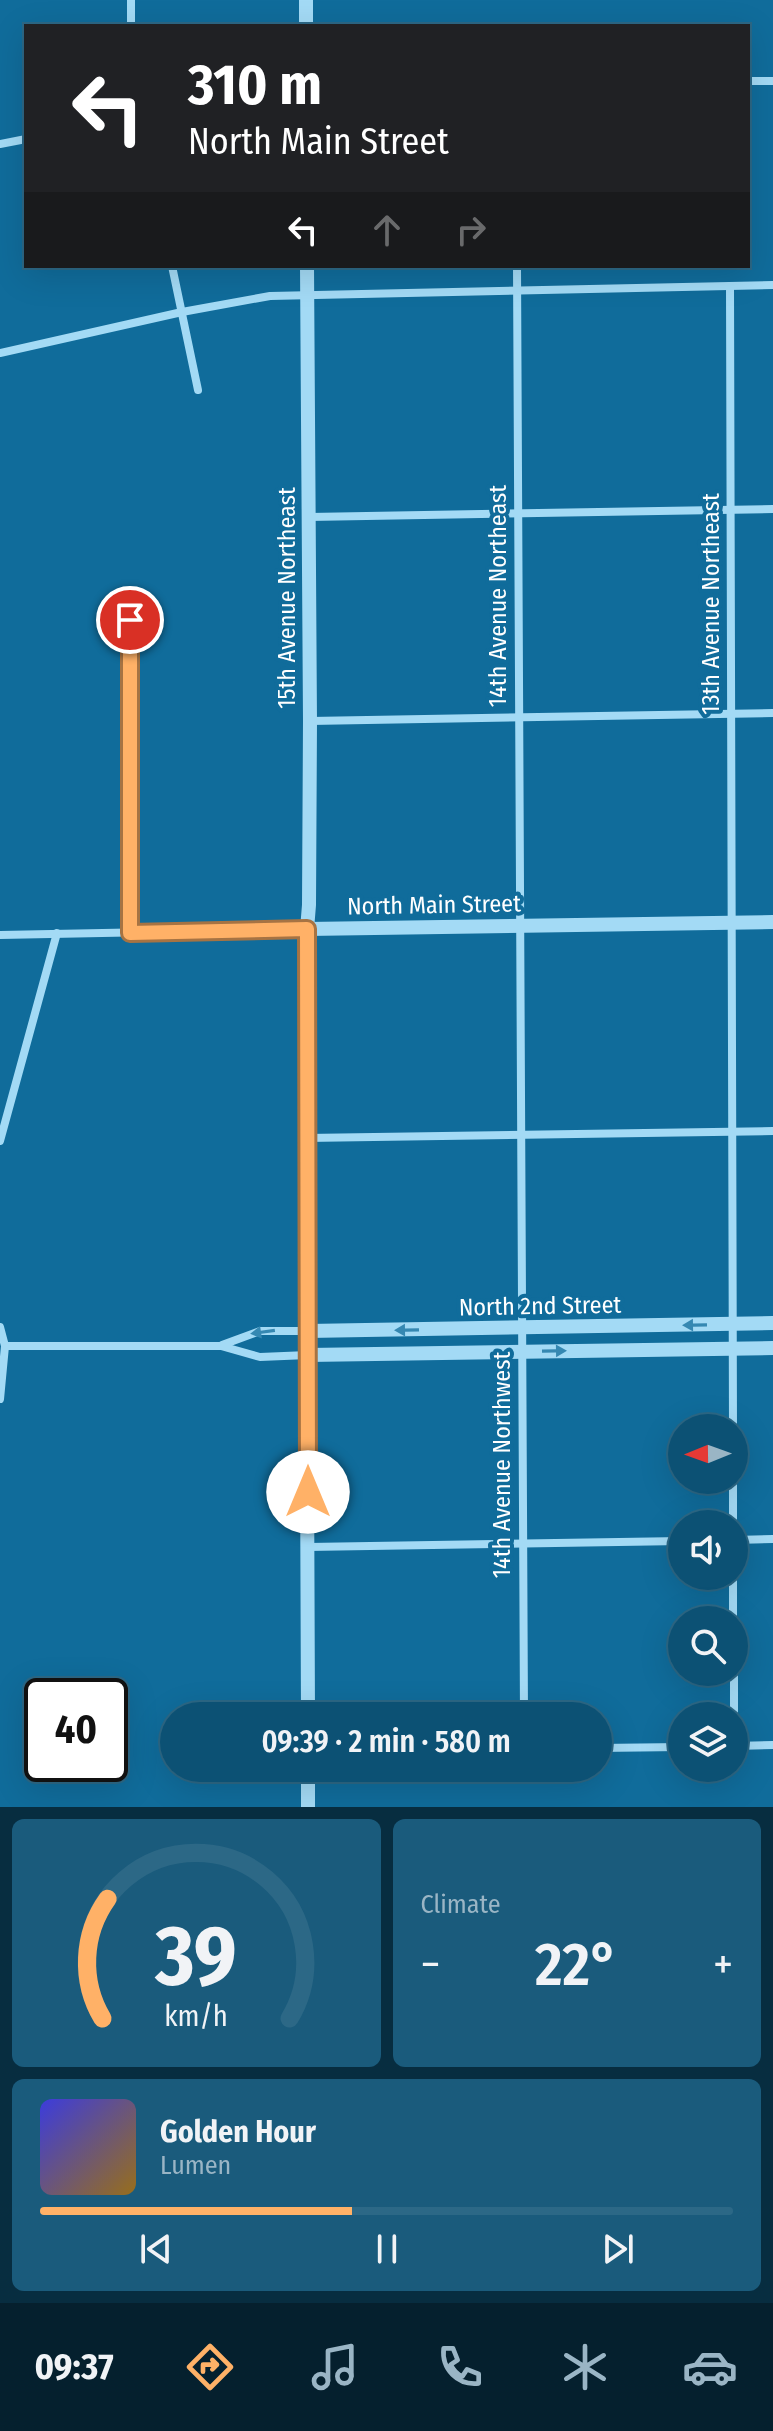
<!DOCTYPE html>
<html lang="en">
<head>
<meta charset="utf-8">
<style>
  :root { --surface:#0c5174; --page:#1a5b7c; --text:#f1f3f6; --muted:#9ab5c5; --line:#2c6886; --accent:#ffb167 }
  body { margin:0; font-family:"Fira Sans Condensed",sans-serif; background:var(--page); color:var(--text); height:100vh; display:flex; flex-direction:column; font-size:30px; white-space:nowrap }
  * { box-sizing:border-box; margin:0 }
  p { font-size:26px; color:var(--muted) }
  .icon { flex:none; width:44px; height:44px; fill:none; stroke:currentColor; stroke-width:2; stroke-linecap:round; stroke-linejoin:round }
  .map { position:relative; height:1807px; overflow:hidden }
  .sheet { display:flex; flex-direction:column; gap:12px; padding:12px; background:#072d40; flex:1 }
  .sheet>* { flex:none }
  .guide { position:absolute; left:24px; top:24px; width:726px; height:244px; border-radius:0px; box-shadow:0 8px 32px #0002,0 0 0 2px var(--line); background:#202124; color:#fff; overflow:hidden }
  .needle { width:52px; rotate:269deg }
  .fabs { position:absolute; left:668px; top:1414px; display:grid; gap:16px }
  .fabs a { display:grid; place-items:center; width:80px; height:80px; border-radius:50%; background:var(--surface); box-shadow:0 8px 32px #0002,0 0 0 2px var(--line); font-size:40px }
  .speed { position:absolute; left:24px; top:1678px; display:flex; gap:16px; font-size:40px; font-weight:700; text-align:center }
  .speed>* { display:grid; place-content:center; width:104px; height:104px; border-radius:50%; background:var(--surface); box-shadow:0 8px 32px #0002,0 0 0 2px var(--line); line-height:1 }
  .speed .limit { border:4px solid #111; border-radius:12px; background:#fff; color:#111 }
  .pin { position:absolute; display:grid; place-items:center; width:68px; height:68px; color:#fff; margin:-34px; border:4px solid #fff; border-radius:50%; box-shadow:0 2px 8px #0007 }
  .me { position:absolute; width:88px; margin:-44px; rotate:0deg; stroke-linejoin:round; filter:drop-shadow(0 0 6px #0008) }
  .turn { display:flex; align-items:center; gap:28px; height:168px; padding:0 32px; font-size:36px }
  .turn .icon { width:104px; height:104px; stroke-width:2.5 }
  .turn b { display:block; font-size:56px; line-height:68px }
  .lanes { display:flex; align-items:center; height:76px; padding:0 32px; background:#0003; justify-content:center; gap:40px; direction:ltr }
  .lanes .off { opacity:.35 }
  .big { font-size:60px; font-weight:600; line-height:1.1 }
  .sheet .card { flex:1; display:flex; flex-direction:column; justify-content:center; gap:12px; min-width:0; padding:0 28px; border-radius:12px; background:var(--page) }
  .sheet .dial { align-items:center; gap:0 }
  .dial svg { height:208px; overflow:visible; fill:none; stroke:var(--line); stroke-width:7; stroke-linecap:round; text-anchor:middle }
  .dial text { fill:var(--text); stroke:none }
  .song { display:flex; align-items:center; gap:24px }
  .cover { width:96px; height:96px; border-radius:12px; background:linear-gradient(135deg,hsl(240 70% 55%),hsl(40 70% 35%)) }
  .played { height:8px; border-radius:4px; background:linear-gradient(90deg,var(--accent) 45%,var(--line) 45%) }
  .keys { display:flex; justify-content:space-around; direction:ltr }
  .heat { display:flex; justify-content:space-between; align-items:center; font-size:44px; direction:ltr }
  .sheet .tiles { flex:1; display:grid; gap:12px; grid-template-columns:1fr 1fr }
  .card:last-child { grid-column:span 2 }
  .trip { position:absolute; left:160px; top:1702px; width:452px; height:80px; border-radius:40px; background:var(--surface); box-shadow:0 8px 32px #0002,0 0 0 2px var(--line); font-weight:600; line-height:80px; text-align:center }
  .dock { display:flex; height:128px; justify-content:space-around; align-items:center; background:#05202e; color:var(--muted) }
  .dock .icon { width:56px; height:56px }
  .dock .current { color:var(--accent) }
  .dock b { font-size:36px; color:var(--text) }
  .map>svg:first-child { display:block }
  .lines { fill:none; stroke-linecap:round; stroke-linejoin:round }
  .minor { stroke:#a3daf5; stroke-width:8 }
  .tertiary { stroke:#a3daf5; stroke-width:14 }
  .oneway { fill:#3588b2 }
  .route-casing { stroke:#a67343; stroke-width:20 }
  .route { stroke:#ffb167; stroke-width:14 }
  .labels { text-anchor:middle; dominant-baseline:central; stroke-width:8; stroke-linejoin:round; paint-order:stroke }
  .street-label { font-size:24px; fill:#fff; stroke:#106c9b }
</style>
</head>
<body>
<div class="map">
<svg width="773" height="1807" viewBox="0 0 773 1807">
  <rect width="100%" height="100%" fill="#106c9b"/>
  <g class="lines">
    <g class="minor">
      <polyline points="131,0 131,26"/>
      <polyline points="748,81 773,81"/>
      <polyline points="0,144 26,139"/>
      <polyline points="172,266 198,390"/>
      <polyline points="517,266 524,1716"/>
      <polyline points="730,286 733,1428"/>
      <polyline points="0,353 182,312 270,296 773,285"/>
      <polyline points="309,517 773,509"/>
      <polyline points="130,620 130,933"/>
      <polyline points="310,721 773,713"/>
      <polyline points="0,935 307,929"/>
      <polyline points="306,1138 773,1131"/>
      <polyline points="0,1141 57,933"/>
      <polyline points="0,1327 5,1346 0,1399"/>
      <polyline points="222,1345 260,1331 308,1331"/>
      <polyline points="5,1346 221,1346 260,1357 308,1355"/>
      <polyline points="733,1480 733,1524"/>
      <polyline points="734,1540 773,1539"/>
      <polyline points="308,1547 682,1541"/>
      <polyline points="733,1576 733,1620"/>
      <polyline points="734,1672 734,1716"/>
      <polyline points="734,1746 773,1745"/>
      <polyline points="598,1748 682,1747"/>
    </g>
    <g class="tertiary">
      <polyline points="306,0 306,26"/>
      <polyline points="307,266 310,721 309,905 305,954 308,1716"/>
      <polyline points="307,929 773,922"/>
      <polyline points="308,1331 773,1323"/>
      <polyline points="308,1355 773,1348"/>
      <polyline points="308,1807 308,1768"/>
    </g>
  </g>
  <defs><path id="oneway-solid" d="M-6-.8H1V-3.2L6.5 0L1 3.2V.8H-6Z" transform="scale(2)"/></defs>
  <g class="oneway">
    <use href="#oneway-solid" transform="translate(695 1325) rotate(179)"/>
    <use href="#oneway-solid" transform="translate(407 1330) rotate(179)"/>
    <use href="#oneway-solid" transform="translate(263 1332) rotate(172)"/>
    <use href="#oneway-solid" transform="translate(554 1351) rotate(-1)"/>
  </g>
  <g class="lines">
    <defs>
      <polyline id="route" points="130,620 130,933 307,929 308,1492"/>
    </defs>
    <use href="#route" class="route-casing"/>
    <use href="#route" class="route"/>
  </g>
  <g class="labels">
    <g class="street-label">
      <text transform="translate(498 596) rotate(-90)">14th Avenue Northeast</text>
      <text transform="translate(287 598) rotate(-90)">15th Avenue Northeast</text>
      <text transform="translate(711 604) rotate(-90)">13th Avenue Northeast</text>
      <text transform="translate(434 905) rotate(-1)">North Main Street</text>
      <text transform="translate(540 1306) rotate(-1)">North 2nd Street</text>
      <text transform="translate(502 1465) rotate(-90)">14th Avenue Northwest</text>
    </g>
  </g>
</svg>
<div class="fabs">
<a><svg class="needle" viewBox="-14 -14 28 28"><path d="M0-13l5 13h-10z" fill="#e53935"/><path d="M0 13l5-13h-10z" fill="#9ab5c5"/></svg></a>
<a><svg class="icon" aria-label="sound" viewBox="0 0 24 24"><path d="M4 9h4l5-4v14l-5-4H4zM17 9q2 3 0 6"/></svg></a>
<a><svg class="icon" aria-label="search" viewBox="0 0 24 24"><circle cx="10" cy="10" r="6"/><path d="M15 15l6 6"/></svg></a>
<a><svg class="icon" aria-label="layers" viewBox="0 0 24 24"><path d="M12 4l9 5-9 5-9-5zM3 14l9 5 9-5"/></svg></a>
</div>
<div class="speed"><div class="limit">40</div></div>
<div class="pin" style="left:130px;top:620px;background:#d93025"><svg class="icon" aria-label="arrive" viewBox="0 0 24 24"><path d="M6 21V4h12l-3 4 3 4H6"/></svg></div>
<svg class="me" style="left:308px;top:1492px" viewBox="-20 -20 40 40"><circle r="19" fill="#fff"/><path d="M0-13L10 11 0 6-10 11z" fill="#ffb167"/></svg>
<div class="trip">09:39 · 2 min · 580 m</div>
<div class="guide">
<div class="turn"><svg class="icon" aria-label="left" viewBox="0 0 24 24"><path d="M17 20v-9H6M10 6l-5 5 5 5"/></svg><div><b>310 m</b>North Main Street</div></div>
<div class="lanes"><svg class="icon" aria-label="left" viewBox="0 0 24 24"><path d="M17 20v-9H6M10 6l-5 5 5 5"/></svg><svg class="icon off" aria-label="ahead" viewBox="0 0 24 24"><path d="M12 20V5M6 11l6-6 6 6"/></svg><svg class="icon off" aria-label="right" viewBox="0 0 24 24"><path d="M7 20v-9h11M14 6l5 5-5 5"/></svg></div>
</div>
</div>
<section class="sheet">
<div class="tiles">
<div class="card dial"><svg viewBox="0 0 100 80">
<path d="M14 69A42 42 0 1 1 86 69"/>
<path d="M14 69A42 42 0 0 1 16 23" stroke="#ffb167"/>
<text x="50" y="56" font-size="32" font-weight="700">39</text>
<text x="50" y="72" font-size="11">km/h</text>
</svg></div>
<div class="card"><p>Climate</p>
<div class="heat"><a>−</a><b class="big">22°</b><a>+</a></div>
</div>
<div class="card">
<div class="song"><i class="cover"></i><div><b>Golden Hour</b><p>Lumen</p></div></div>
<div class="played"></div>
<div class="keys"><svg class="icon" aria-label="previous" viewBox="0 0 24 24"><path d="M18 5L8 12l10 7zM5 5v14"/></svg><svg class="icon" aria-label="pause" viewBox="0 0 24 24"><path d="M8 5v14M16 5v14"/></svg><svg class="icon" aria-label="next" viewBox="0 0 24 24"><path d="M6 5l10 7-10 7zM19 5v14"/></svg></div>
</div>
</div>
</section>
<nav class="dock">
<b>09:37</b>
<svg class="icon current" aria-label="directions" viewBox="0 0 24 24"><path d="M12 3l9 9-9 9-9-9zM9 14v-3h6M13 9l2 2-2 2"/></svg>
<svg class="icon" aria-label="music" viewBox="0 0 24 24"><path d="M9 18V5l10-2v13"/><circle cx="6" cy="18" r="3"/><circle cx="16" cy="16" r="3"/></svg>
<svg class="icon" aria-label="phone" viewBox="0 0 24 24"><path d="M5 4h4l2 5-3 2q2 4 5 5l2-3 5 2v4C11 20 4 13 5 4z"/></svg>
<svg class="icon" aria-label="climate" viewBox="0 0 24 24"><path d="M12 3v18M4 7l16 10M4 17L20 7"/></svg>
<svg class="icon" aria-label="car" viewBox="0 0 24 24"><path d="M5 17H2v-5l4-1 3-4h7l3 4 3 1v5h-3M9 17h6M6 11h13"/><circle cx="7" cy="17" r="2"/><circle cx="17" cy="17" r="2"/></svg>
</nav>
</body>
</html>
